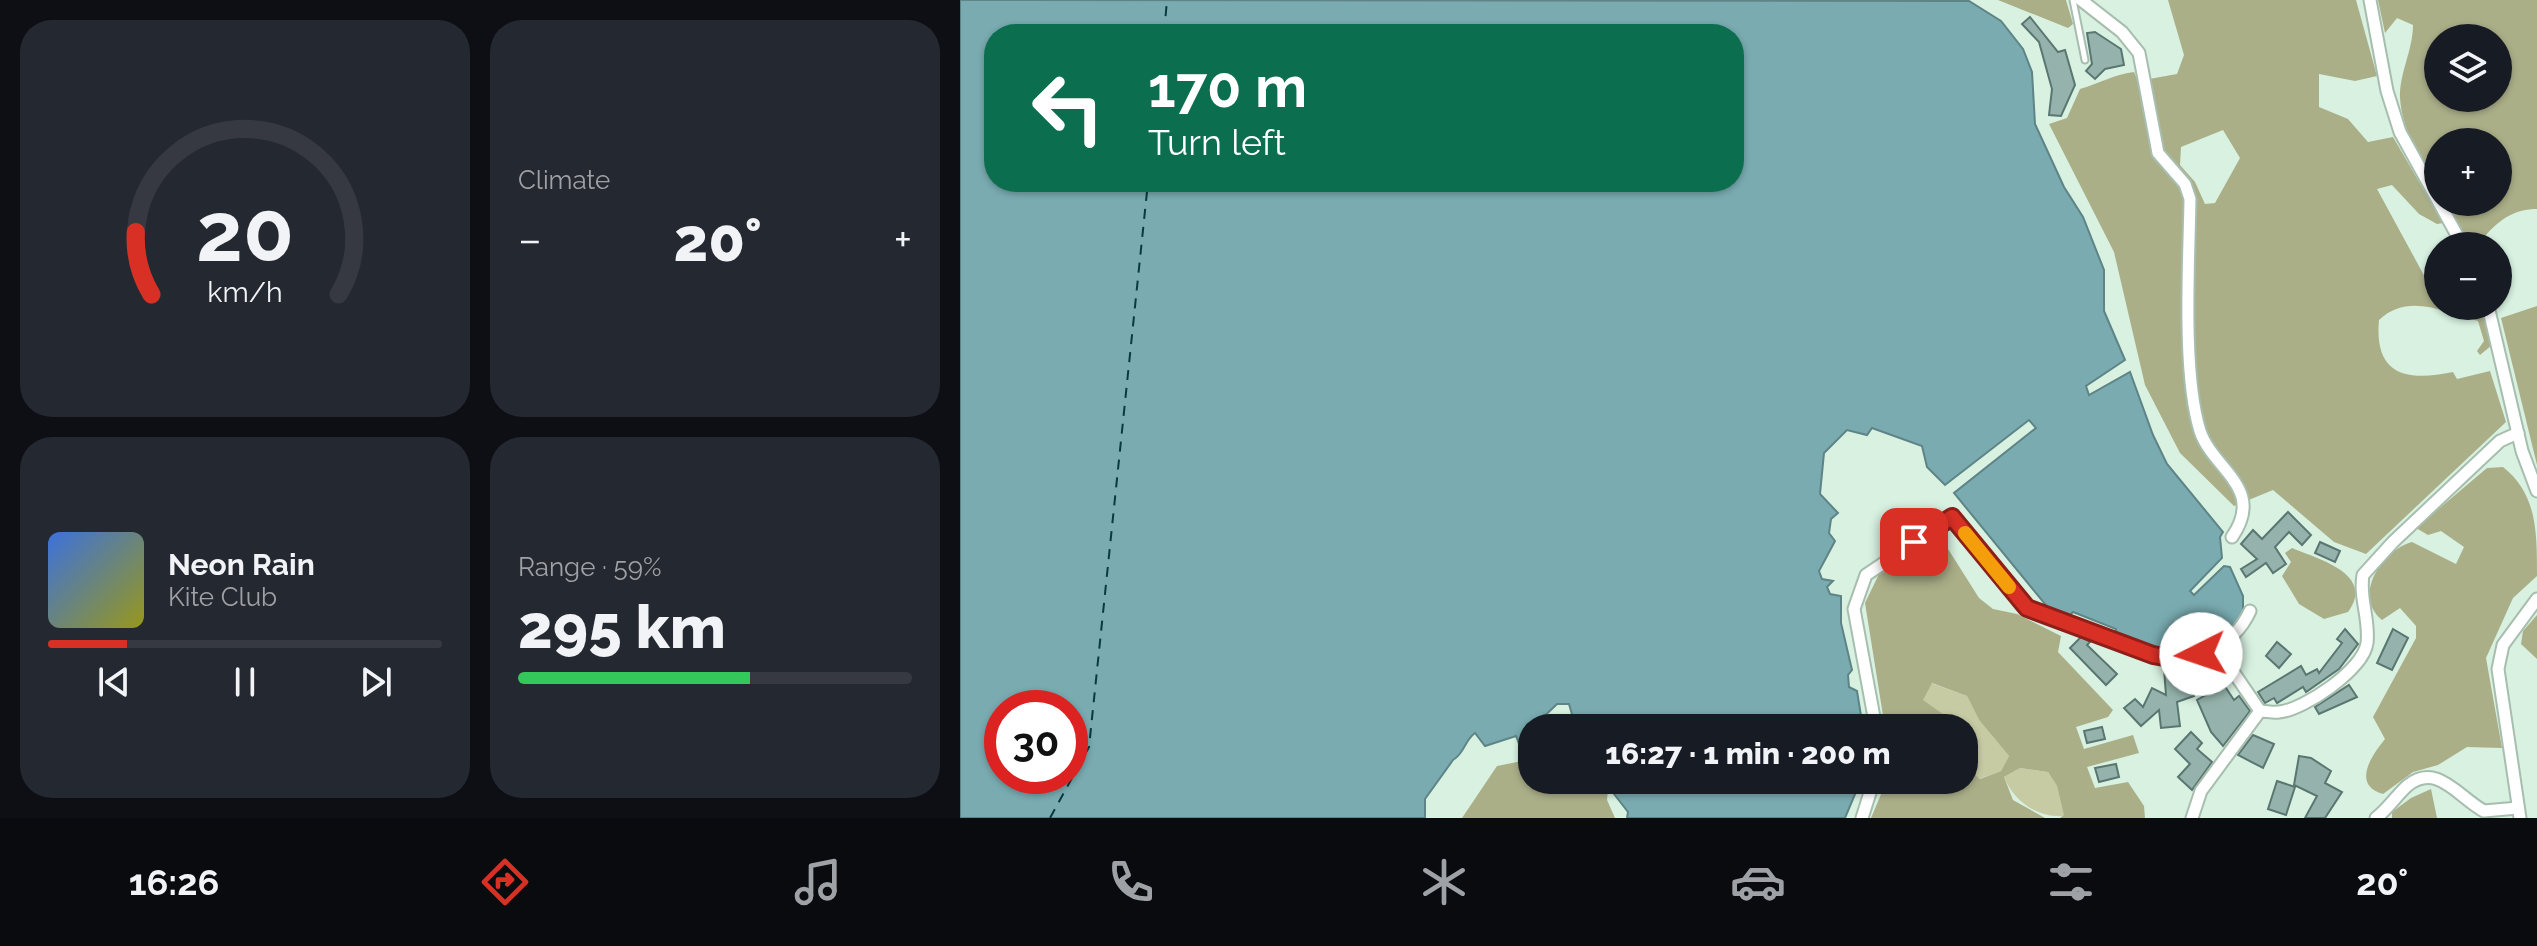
<!DOCTYPE html>
<html lang="en">
<head>
<meta charset="utf-8">
<style>
  :root { --surface:#171b24; --page:#242831; --text:#f1f3f6; --muted:#9ea1a6; --line:#363941; --accent:#d93025 }
  body { margin:0; font-family:Raleway,sans-serif; background:var(--page); color:var(--text); height:100vh; display:flex; flex-direction:column; font-size:30px; white-space:nowrap }
  * { box-sizing:border-box; margin:0 }
  p { font-size:26px; color:var(--muted) }
  .icon { flex:none; width:44px; height:44px; fill:none; stroke:currentColor; stroke-width:2; stroke-linecap:round; stroke-linejoin:round }
  .map { position:relative; flex:1; overflow:hidden }
  .details { display:flex; flex-direction:column; gap:20px; padding:20px; background:#0d0f14; width:960px }
  .details>* { flex:none }
  .banner { position:absolute; left:24px; top:24px; width:760px; height:168px; border-radius:32px; box-shadow:0 2px 6px #0004; background:#0b6e4f; color:#fff; overflow:hidden }
  .tools { position:absolute; left:1464px; top:24px; display:grid; gap:16px }
  .tools a { display:grid; place-items:center; width:88px; height:88px; border-radius:50%; background:var(--surface); box-shadow:0 2px 6px #0004; font-size:40px }
  .speed { position:absolute; left:24px; top:690px; display:flex; gap:16px; font-size:40px; font-weight:700; text-align:center }
  .speed>* { display:grid; place-content:center; width:104px; height:104px; border-radius:50%; background:var(--surface); box-shadow:0 2px 6px #0004; line-height:1 }
  .speed .limit { border:12px solid #d22; background:#fff; color:#111 }
  .pin { position:absolute; display:grid; place-items:center; width:68px; height:68px; color:#fff; margin:-34px; border-radius:16px; box-shadow:0 4px 12px #0006 }
  .me { position:absolute; width:88px; margin:-44px; rotate:266deg; stroke-linejoin:round; filter:drop-shadow(0 0 6px #0008) }
  .turn { display:flex; align-items:center; gap:28px; height:168px; padding:0 32px; font-size:36px }
  .turn .icon { width:104px; height:104px; stroke-width:2.5 }
  .turn b { display:block; font-size:56px; line-height:68px }
  .big { font-size:60px; font-weight:800; line-height:1.1 }
  .details .card { flex:1; display:flex; flex-direction:column; justify-content:center; gap:12px; min-width:0; padding:0 28px; border-radius:32px; background:var(--page) }
  .details .dial { align-items:center; gap:0 }
  .dial svg { height:208px; overflow:visible; fill:none; stroke:var(--line); stroke-width:7; stroke-linecap:round; text-anchor:middle }
  .dial text { fill:var(--text); stroke:none }
  .song { display:flex; align-items:center; gap:24px }
  .cover { width:96px; height:96px; border-radius:12px; background:linear-gradient(135deg,hsl(220 70% 55%),hsl(60 70% 35%)) }
  .played { height:8px; border-radius:4px; background:linear-gradient(90deg,var(--accent) 20%,var(--line) 20%) }
  .keys { display:flex; justify-content:space-around; direction:ltr }
  .heat { display:flex; justify-content:space-between; align-items:center; font-size:44px; direction:ltr }
  .charge { height:12px; border-radius:6px; background:linear-gradient(90deg,#34c759 59%,var(--line) 0) }
  .details .tiles { flex:1; display:grid; gap:20px; grid-template-columns:repeat(2,1fr) }
  .trip { position:absolute; left:558px; top:714px; width:460px; height:80px; border-radius:32px; background:var(--surface); box-shadow:0 2px 6px #0004; font-weight:800; line-height:80px; text-align:center }
  .menu { display:flex; height:128px; justify-content:space-around; align-items:center; background:#090b0e; color:var(--muted) }
  .menu .icon { width:56px; height:56px }
  .menu .on { color:var(--accent) }
  .menu b { font-size:36px; color:var(--text) }
  main { display:flex; flex:1; min-height:0 }
  .map>svg:first-child { display:block }
  .green { fill:#c7cba4 }
  .forest { fill:#abaf88; fill-rule:evenodd }
  .water { fill:#79abb0; stroke:#5e8486; stroke-width:2; fill-rule:evenodd }
  .lines { fill:none; stroke-linecap:round; stroke-linejoin:round }
  .ferry { stroke:#083a3e; stroke-width:2; stroke-dasharray:10 8; stroke-linecap:butt }
  .building { fill:#95b3ac; stroke:#5a7670; stroke-width:2 }
  .service-casing { stroke:#a7beaf; stroke-width:9 }
  .minor-casing { stroke:#a7beaf; stroke-width:15 }
  .service { stroke:#fff; stroke-width:5 }
  .minor { stroke:#fff; stroke-width:11 }
  .route-casing { stroke:#8d1f18; stroke-width:20 }
  .route { stroke:#d93025; stroke-width:14 }
  .slow { stroke:#f59e0b; stroke-width:14 }
</style>
</head>
<body>
<main>
<section class="details">
<div class="tiles">
<div class="card dial"><svg viewBox="0 0 100 80">
<path d="M14 69A42 42 0 1 1 86 69"/>
<path d="M14 69A42 42 0 0 1 8 45" stroke="#d93025"/>
<text x="50" y="56" font-size="32" font-weight="700">20</text>
<text x="50" y="72" font-size="11">km/h</text>
</svg></div>
<div class="card"><p>Climate</p>
<div class="heat"><a>−</a><b class="big">20°</b><a>+</a></div>
</div>
<div class="card">
<div class="song"><i class="cover"></i><div><b>Neon Rain</b><p>Kite Club</p></div></div>
<div class="played"></div>
<div class="keys"><svg class="icon" aria-label="previous" viewBox="0 0 24 24"><path d="M18 5L8 12l10 7zM5 5v14"/></svg><svg class="icon" aria-label="pause" viewBox="0 0 24 24"><path d="M8 5v14M16 5v14"/></svg><svg class="icon" aria-label="next" viewBox="0 0 24 24"><path d="M6 5l10 7-10 7zM19 5v14"/></svg></div>
</div>
<div class="card"><p>Range · 59%</p><b class="big">295 km</b><div class="charge"></div></div>
</div>
</section>
<div class="map">
<svg width="1577" height="818" viewBox="0 0 1577 818">
  <rect width="100%" height="100%" fill="#d8f1e1"/>
  <g class="green">
    <polygon points="971,683 1007,696 1019,720 1049,756 1041,771 1019,779 1004,766 1004,728 990,728 993,721 962,700"/>
    <path d="M1060 768 1088 772 1097 786 1105 816C1076 818 1053 800 1044 777Z"/>
  </g>
  <g class="forest">
    <polygon points="1038,0 1106,0 1113,24 1108,28"/>
    <path d="M1208 0H1396L1417 76 1395 81 1359 74V107L1388 119 1408 142 1433 137 1483 223 1477 224 1459 214 1432 185 1417 189 1466 279 1478 277V306H1522L1532 345 1520 355 1517 351 1524 341 1518 321C1484 312 1448 292 1419 320 1414 375 1446 382 1493 372L1497 379 1530 371 1546 422 1406 554 1374 542 1313 490 1274 506 1220 453 1185 385 1154 252 1089 124 1107 118 1120 89C1140 83 1153 75 1174 72L1178 81 1217 74 1224 55ZM1263 130 1280 158 1255 203 1245 204 1235 182 1220 165 1221 147Z"/>
    <path d="M1418 0H1577V209C1555 209 1540 219 1526 235L1528 246H1510L1485 202H1538V142H1478V189C1462 161 1442 132 1440 98 1439 74 1453 50 1453 25L1437 18 1425 33ZM1478 38H1538V98H1478Z"/>
    <polygon points="1577,306 1577,465 1541,318"/>
    <path d="M1543 467C1577 494 1577 531 1577 576L1553 598 1526 658 1542 748 1507 747 1478 765 1453 772 1423 794C1391 785 1412 755 1425 739L1413 717 1456 638V626L1440 608 1422 620C1392 596 1422 550 1452 542L1496 564 1504 547 1481 531 1468 535 1456 528 1527 468Z"/>
    <polygon points="971,539 983,541 1019,598 1033,609 1057,614 1101,636 1098,652 1153,710 1148,717 1116,727 1124,749 1173,735 1179,753 1127,767 1135,788 1168,782 1184,806 1185,818 1100,818 1104,815 1097,786 1088,772 1060,768 1044,777 1053,800 1085,818 911,818 927,780 1004,780 1004,766 1020,779 1041,771 1049,756 1019,720 1007,696 972,683 963,700 993,721 990,728 925,728 905,603 919,574"/>
    <path d="M1332 548C1358 559 1416 574 1388 612L1364 619 1339 604 1322 576 1331 562 1325 553Z"/>
    <polygon points="1577,615 1577,659 1561,644 1563,631"/>
    <polygon points="567,760 572,760 572,780 649,780 647,800 655,818 502,818 537,766"/>
    <polygon points="1471,789 1477,818 1432,818 1432,812 1451,798"/>
  </g>
  <g class="water">
    <path d="M0 0 1009 1 1041 21 1063 49 1072 72 1075 124 1104 187 1123 217 1144 270V311L1165 360 1126 386 1129 395 1170 372 1193 435 1207 464 1263 532 1260 537 1262 558 1230 591 1234 595 1264 566 1270 567 1283 596V612L1275 624 1261 635 1254 629 1244 635 1245 644 1217 651 1201 649 1155 634 1156 629 1113 612 1109 616 1089 609 994 493 1076 428 1069 420 985 485 967 467 962 446 912 428 907 435 887 430 864 453 860 494 878 513 871 519 869 533 875 541 859 571 862 579 873 581 867 587 870 594 881 596V623L892 670 888 675 889 687 897 691 903 728H616L609 704H597L572 728V753L563 754 556 736 525 746 515 733C504 741 505 753 493 760L465 799V818H0ZM34 34H774V182H34ZM42 708H110V776H42Z"/>
    <polygon points="654,780 901,780 885,818 667,818 668,812 654,794"/>
  </g>
  <g class="lines">
    <g class="ferry">
      <polyline points="204,34 207,0"/>
      <polyline points="90,818 129,747 188,182"/>
    </g>
  </g>
  <g class="building">
    <polygon points="1070,17 1098,52 1105,50 1115,85 1101,116 1089,115 1092,89 1079,42 1062,24"/>
    <polygon points="1135,32 1161,49 1164,65 1145,69 1135,79 1126,71 1132,64 1127,33"/>
    <polygon points="1328,512 1351,535 1342,545 1329,532 1315,547 1326,564 1313,573 1306,563 1286,577 1281,569 1297,559 1281,544 1293,530 1302,539"/>
    <polygon points="1360,542 1380,551 1375,562 1355,553"/>
    <polygon points="1385,629 1398,644 1379,669 1346,692 1343,687 1317,703 1314,698 1305,703 1298,692 1341,666 1346,675 1357,669 1359,673 1382,643 1377,639"/>
    <polygon points="1433,629 1448,638 1432,670 1417,663"/>
    <polygon points="1121,637 1130,642 1127,645 1157,674 1146,685 1110,648"/>
    <polygon points="1317,642 1331,654 1319,668 1306,656"/>
    <polygon points="1232,667 1234,696 1217,702 1220,726 1201,728 1199,710 1181,726 1164,708 1175,699 1183,707 1192,688 1206,695 1204,669"/>
    <polygon points="1264,685 1274,700 1279,696 1290,711 1263,746 1251,732 1237,700"/>
    <polygon points="1389,685 1397,697 1359,714 1355,707"/>
    <polygon points="1142,727 1145,739 1127,743 1124,731"/>
    <polygon points="1231,732 1242,743 1237,749 1252,762 1232,790 1218,777 1230,764 1215,749"/>
    <polygon points="1293,735 1314,744 1303,768 1278,755"/>
    <polygon points="1339,756 1351,758 1371,771 1365,783 1382,792 1365,818 1345,818 1357,796 1334,785"/>
    <polygon points="1156,764 1159,777 1139,782 1135,768"/>
    <polygon points="1317,781 1335,787 1326,815 1308,809"/>
  </g>
  <g class="lines">
    <defs>
      <polyline id="service" points="1113,0 1125,60"/>
      <g id="minor">
        <path d="M1121 0 1162 32 1179 53 1198 153 1225 184 1230 199C1229 262 1222 373 1240 431 1253 470 1306 488 1272 537"/>
        <polyline points="1410,0 1427,91 1440,132 1503,246"/>
        <polyline points="1528,306 1562,451 1577,491"/>
        <polyline points="1257,648 1300,711"/>
        <path d="M916 728 894 609 906 575 992 517 1067 608 1193 655C1232 664 1273 648 1290 611"/>
        <polyline points="902,818 914,780"/>
        <path d="M1232 818 1241 791 1300 711C1306 711 1313 713 1319 712 1344 710 1404 669 1407 643 1410 620 1399 598 1403 575L1433 542 1540 441 1558 433"/>
        <path d="M1416 818C1428 809 1436 796 1447 786 1477 761 1499 798 1524 811L1558 808"/>
        <polyline points="1560,818 1538,669 1543,645 1577,599"/>
      </g>
    </defs>
    <use href="#service" class="service-casing"/>
    <use href="#minor" class="minor-casing"/>
    <use href="#service" class="service"/>
    <use href="#minor" class="minor"/>
  </g>
  <g class="lines">
    <defs>
      <polyline id="route" points="954,542 992,517 1067,608 1193,655 1215,659 1241,654"/>
    </defs>
    <use href="#route" class="route-casing"/>
    <use href="#route" class="route"/>
    <polyline class="slow" points="1005,533 1049,587"/>
  </g>
</svg>
<div class="tools">
<a><svg class="icon" aria-label="layers" viewBox="0 0 24 24"><path d="M12 4l9 5-9 5-9-5zM3 14l9 5 9-5"/></svg></a>
<a>+</a>
<a>−</a>
</div>
<div class="speed"><div class="limit">30</div></div>
<div class="pin" style="left:954px;top:542px;background:#d93025"><svg class="icon" aria-label="arrive" viewBox="0 0 24 24"><path d="M6 21V4h12l-3 4 3 4H6"/></svg></div>
<svg class="me" style="left:1241px;top:654px" viewBox="-20 -20 40 40"><circle r="19" fill="#fff"/><path d="M0-13L10 11 0 6-10 11z" fill="#d93025"/></svg>
<div class="trip">16:27 · 1 min · 200 m</div>
<div class="banner">
<div class="turn"><svg class="icon" aria-label="left" viewBox="0 0 24 24"><path d="M17 20v-9H6M10 6l-5 5 5 5"/></svg><div><b>170 m</b>Turn left</div></div>
</div>
</div>
</main>
<nav class="menu">
<b>16:26</b>
<svg class="icon on" aria-label="directions" viewBox="0 0 24 24"><path d="M12 3l9 9-9 9-9-9zM9 14v-3h6M13 9l2 2-2 2"/></svg>
<svg class="icon" aria-label="music" viewBox="0 0 24 24"><path d="M9 18V5l10-2v13"/><circle cx="6" cy="18" r="3"/><circle cx="16" cy="16" r="3"/></svg>
<svg class="icon" aria-label="phone" viewBox="0 0 24 24"><path d="M5 4h4l2 5-3 2q2 4 5 5l2-3 5 2v4C11 20 4 13 5 4z"/></svg>
<svg class="icon" aria-label="climate" viewBox="0 0 24 24"><path d="M12 3v18M4 7l16 10M4 17L20 7"/></svg>
<svg class="icon" aria-label="car" viewBox="0 0 24 24"><path d="M5 17H2v-5l4-1 3-4h7l3 4 3 1v5h-3M9 17h6M6 11h13"/><circle cx="7" cy="17" r="2"/><circle cx="17" cy="17" r="2"/></svg>
<svg class="icon" aria-label="filters" viewBox="0 0 24 24"><path d="M4 7h16M4 17h16"/><circle cx="9" cy="7" r="2"/><circle cx="15" cy="17" r="2"/></svg>
<b>20°</b>
</nav>
</body>
</html>
